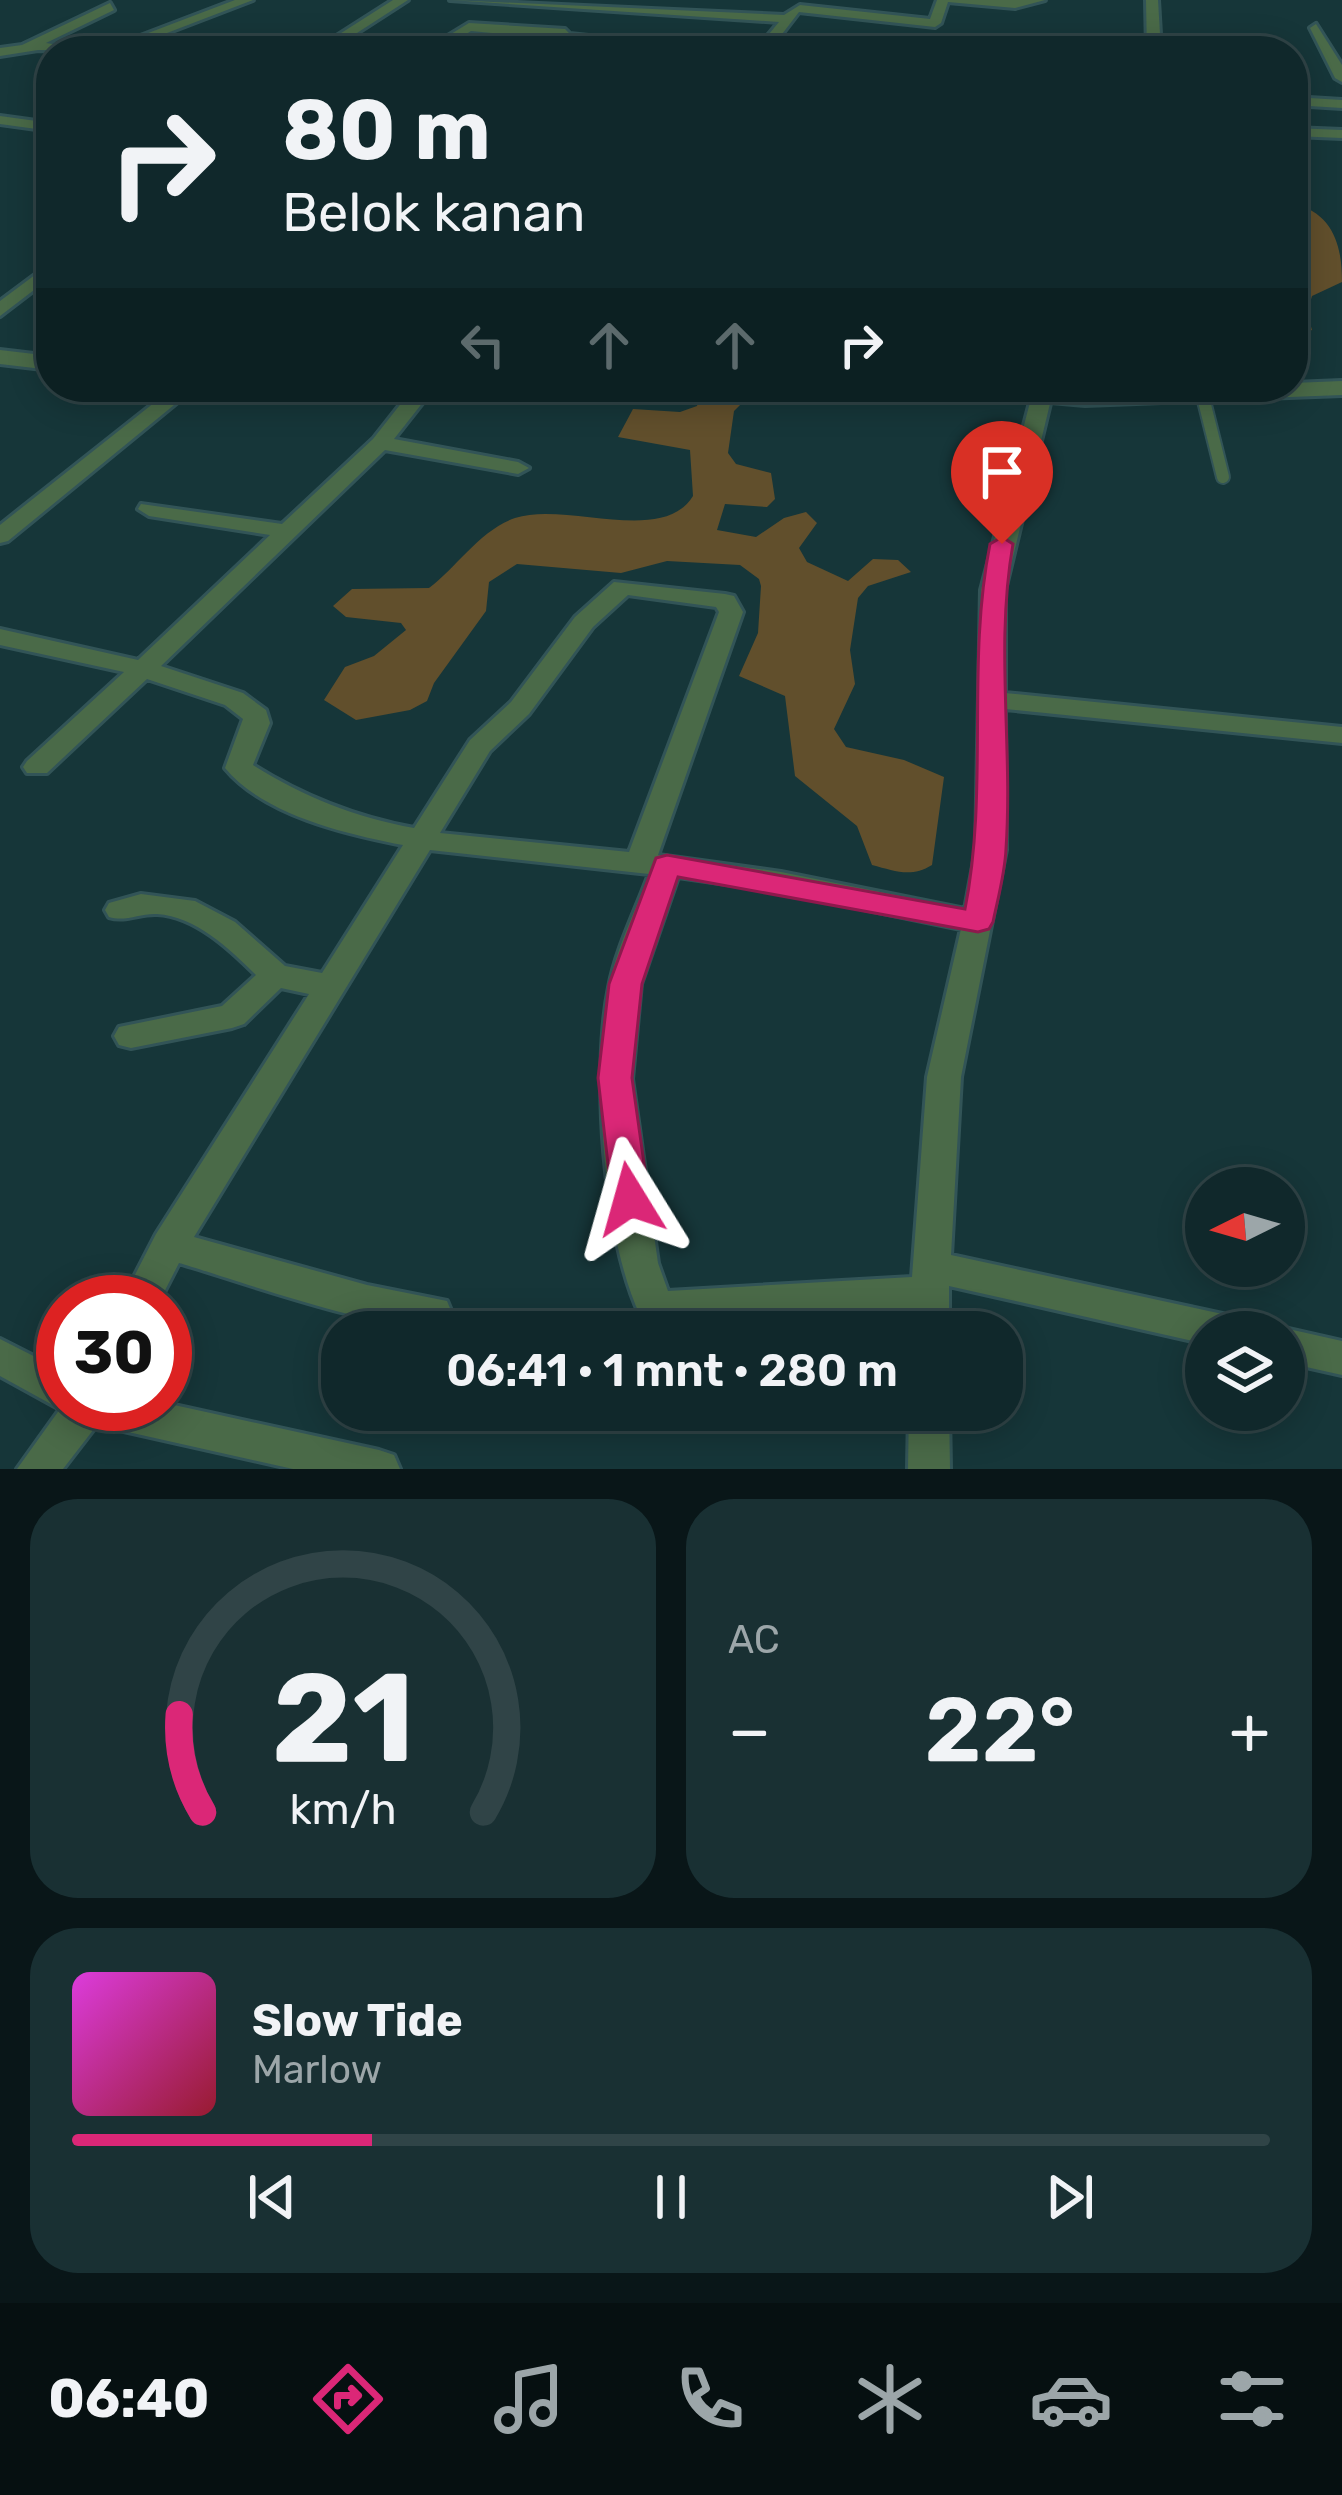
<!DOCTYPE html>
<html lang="id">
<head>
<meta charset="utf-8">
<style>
  :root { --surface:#10282b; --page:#193033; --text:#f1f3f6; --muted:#9ca6a9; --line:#304447; --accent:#db2777 }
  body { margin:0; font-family:Rubik,sans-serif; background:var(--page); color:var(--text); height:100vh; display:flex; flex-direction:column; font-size:45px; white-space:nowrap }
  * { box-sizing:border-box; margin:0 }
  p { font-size:39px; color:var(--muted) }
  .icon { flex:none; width:66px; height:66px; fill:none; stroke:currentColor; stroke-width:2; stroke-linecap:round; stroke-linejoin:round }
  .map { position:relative; height:1469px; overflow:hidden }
  .details { display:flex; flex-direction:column; gap:30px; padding:30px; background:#091618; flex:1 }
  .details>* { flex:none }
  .guide { position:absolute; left:36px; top:36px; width:1272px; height:366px; border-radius:48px; box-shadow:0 6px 30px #0003,0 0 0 3px var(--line); background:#10282b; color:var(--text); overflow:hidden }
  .needle { width:78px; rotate:265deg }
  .tools { position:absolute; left:1185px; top:1167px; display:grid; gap:24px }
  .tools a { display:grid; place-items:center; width:120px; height:120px; border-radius:50%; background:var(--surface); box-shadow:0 6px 30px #0003,0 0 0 3px var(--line); font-size:60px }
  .speed { position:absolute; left:36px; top:1275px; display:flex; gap:24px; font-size:60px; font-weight:700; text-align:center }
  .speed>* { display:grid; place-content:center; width:156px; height:156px; border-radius:50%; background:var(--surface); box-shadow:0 6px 30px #0003,0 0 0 3px var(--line); line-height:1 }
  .speed .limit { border:18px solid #d22; background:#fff; color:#111 }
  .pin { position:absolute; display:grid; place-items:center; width:102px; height:102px; color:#fff; margin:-123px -51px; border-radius:50% 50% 50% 0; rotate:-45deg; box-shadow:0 0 12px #0007 }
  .pin .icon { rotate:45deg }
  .me { position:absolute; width:132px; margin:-66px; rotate:352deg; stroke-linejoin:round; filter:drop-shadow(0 0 9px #0008) }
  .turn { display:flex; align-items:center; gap:42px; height:252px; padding:0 48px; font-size:54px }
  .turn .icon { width:156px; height:156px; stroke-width:2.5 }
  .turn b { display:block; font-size:84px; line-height:102px }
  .lanes { display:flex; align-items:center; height:114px; padding:0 48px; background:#0003; justify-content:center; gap:60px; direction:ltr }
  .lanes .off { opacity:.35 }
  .big { font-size:90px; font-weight:600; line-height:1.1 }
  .details .tile { flex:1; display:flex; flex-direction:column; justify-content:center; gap:18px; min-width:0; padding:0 42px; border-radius:48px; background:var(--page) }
  .details .dial { align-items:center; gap:0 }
  .dial svg { height:312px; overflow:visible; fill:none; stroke:var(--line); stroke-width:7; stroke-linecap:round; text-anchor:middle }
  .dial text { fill:var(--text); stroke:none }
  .song { display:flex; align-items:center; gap:36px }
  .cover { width:144px; height:144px; border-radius:18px; background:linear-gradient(135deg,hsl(300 70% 55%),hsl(350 70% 35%)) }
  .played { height:12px; border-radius:6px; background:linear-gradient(90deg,var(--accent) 25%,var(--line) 25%) }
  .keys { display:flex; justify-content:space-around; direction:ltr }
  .heat { display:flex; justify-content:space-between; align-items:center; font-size:66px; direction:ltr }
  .details .tiles { flex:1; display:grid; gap:30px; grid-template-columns:1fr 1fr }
  .tile:last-child { grid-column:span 2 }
  .trip { position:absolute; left:321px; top:1311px; width:702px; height:120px; border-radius:48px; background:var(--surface); box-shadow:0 6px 30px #0003,0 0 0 3px var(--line); font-weight:600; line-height:120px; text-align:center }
  .dock { display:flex; height:192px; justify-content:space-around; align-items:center; background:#061011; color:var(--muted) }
  .dock .icon { width:84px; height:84px }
  .dock .current { color:var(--accent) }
  .dock b { font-size:54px; color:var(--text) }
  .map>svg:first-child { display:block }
  .green { fill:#614f2c }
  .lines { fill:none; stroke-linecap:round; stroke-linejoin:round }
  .service-casing { stroke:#325457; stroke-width:16 }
  .minor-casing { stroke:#325457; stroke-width:6 }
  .tertiary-casing { stroke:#325457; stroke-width:6 }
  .service { stroke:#4a6a48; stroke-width:12 }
  .minor { fill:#4a6a48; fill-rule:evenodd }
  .tertiary { fill:#4a6a48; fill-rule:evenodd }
  .route { fill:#db2777; stroke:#8e194d; stroke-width:3 }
</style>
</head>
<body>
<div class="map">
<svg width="1342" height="1469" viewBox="0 0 1342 1469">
  <rect width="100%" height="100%" fill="#163639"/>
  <g class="green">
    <path d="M1293 203C1333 214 1342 244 1342 282L1312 296 1307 313 1312 330 1293 337Z"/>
    <path d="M718 390 740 393 743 402 734 411 728 453 736 464 771 473 775 499 767 507 725 504 717 530 756 537 784 518 806 512 817 523 799 548 807 562 848 581 873 559 898 560 911 572 868 586 858 598 850 650 855 684 834 729 846 747 904 760 944 777 932 865C911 878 895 871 872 865L857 826 795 776 785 696 739 676 758 633 761 586 759 579 740 565 667 561 621 573 517 564 489 582 486 611 434 683 427 701 410 710 356 720 324 700 345 667 374 656 406 630 401 623 346 617 333 606 352 589 429 588C457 567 480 530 515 518 566 501 662 546 693 496L690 450 618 437 633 409 680 412 697 406 700 396Z"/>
  </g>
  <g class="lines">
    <defs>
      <polyline id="service" points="1202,393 1223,477"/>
      <g id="minor">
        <polygon points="235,0 253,0 120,51 101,51"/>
        <polygon points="393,0 408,0 329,51 313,51"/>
        <polygon points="450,0 784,15 800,5 930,19 937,0 1045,0 1015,8 948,2 941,23 935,27 799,12 769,51 755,51 779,22"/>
        <polygon points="1146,0 1158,0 1161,51 1147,51"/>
        <polygon points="110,3 114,10 46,43 96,51 38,50 0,56 0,48 22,45"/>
        <polygon points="469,23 565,29 570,34 710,49 678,51 471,31 439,51 423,51"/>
        <polygon points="1316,24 1342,65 1342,82 1335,78 1310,28"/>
        <polygon points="1022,45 1056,51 1017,51"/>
        <polygon points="1293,97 1342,100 1342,108 1293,105"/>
        <polygon points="0,116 51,123 51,131 0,124"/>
        <polygon points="1293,128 1342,130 1342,138 1293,136"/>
        <polygon points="51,263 51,277 0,316 0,301"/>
        <polygon points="174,387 196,387 8,541 0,543 0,525"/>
        <path d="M414 387H435L394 439 518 462 529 468 518 474 385 450 161 666 243 693 266 710 270 723 253 765C304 797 355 817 414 828L470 740 511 702 575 617 614 582 725 594 734 596 743 612 658 855 781 872 965 909 976 850 981 590 1034 387H1054L1005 590V693L1342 727V743L1005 709 1006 850 961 1077 951 1255 1227 1315 1241 1320 1246 1332H1206V1344L949 1286V1332H911V1310L793 1313 672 1325 640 1315C603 1238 592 1071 609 987 616 949 636 910 649 874L430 850 194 1237 367 1285 447 1301 452 1313 447 1325C403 1340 231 1278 179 1263L159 1302H121L156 1234 309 994 281 988 244 1024 232 1028 131 1048 119 1045 114 1036 119 1027 222 1006 256 975C230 949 195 916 157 914 140 913 126 922 109 917L105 910 109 903 141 894 195 901 235 922 285 966 322 973 403 845C346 834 264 815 225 768L243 719 225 705 147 679 47 773H27L23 767 27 761 124 672 0 645V629L138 660 270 535 149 516 138 509 141 504 282 524 373 439ZM628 595 716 607 719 612 629 852 440 833 490 751 529 714 593 627ZM678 877 781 892 961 929 927 1077 912 1277 668 1291 658 1263 632 1079 641 984Z"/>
        <polygon points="1284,1328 1342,1341 1342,1375 1284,1362 1284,1332 1273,1332"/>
        <polygon points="0,1339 63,1371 63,1404 165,1403 379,1450 394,1455 400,1469 293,1469 97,1425 63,1469 17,1469 60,1409 0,1376"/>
        <polygon points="909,1410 949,1410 950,1469 908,1469"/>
      </g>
      <g id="tertiary">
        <polygon points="0,350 51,356 51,370 0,364"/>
        <polygon points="1342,381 1342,395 1085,405 957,394 945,387 1293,387 1293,383"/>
      </g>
    </defs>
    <use href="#service" class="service-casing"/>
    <use href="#minor" class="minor-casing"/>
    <use href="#tertiary" class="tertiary-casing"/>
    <use href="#service" class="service"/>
    <use href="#minor" class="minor"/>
    <use href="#tertiary" class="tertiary"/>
  </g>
  <path class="route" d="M1002 537 1013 544C995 646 1013 746 1006 849 1005 873 998 898 993 922L989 929 978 932 678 877 642 984 632 1078 649 1199 643 1209 630 1214 617 1209 612 1199 598 1078 609 984 656 858 667 855 965 909C989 788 966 664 990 544Z"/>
</svg>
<div class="tools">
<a><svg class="needle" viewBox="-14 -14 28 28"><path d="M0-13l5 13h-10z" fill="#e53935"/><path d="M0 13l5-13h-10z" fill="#9ca6a9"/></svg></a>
<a><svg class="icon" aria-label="layers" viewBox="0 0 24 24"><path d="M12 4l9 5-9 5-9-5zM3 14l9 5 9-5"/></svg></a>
</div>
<div class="speed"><div class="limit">30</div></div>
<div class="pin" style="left:1002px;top:544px;background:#d93025"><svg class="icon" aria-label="arrive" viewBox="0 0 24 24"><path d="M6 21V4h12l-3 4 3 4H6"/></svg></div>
<svg class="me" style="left:630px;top:1199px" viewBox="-20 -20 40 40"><path d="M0-17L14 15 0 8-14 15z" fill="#db2777" stroke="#fff" stroke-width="4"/></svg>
<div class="trip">06:41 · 1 mnt · 280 m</div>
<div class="guide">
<div class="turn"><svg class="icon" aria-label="right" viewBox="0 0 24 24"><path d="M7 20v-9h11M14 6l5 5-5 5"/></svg><div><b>80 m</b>Belok kanan</div></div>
<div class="lanes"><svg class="icon off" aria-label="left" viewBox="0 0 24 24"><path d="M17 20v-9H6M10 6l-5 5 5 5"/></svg><svg class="icon off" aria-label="ahead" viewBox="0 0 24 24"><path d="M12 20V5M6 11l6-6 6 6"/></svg><svg class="icon off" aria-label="ahead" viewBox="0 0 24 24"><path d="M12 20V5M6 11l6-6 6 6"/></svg><svg class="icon" aria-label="right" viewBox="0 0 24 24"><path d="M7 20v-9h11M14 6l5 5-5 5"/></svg></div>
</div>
</div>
<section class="details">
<div class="tiles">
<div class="tile dial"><svg viewBox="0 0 100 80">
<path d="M14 69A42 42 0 1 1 86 69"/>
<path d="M14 69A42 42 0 0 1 8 44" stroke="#db2777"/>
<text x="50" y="56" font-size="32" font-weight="700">21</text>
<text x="50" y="72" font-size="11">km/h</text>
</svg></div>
<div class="tile"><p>AC</p>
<div class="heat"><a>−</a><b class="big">22°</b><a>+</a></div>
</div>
<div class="tile">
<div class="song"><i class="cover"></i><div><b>Slow Tide</b><p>Marlow</p></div></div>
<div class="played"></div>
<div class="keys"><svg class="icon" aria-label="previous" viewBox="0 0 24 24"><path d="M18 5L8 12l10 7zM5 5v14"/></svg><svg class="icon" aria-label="pause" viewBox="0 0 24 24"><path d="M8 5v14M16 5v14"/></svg><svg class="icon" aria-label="next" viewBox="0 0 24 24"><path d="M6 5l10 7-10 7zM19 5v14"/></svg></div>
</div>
</div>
</section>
<nav class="dock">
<b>06:40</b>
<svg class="icon current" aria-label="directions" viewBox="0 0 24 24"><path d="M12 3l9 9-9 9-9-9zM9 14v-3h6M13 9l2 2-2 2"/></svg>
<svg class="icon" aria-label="music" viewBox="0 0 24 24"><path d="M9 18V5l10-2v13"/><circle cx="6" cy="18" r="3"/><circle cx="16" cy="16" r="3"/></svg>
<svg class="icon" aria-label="phone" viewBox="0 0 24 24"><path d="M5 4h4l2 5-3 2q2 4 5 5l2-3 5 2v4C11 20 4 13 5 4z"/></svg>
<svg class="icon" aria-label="climate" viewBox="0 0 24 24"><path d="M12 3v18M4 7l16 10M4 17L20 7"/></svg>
<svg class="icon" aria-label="car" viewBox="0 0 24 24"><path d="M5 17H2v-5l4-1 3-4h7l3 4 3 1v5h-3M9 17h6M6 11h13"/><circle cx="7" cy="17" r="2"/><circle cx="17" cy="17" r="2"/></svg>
<svg class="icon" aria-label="filters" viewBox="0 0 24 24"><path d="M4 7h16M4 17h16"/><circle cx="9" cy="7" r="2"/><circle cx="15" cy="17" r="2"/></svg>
</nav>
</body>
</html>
